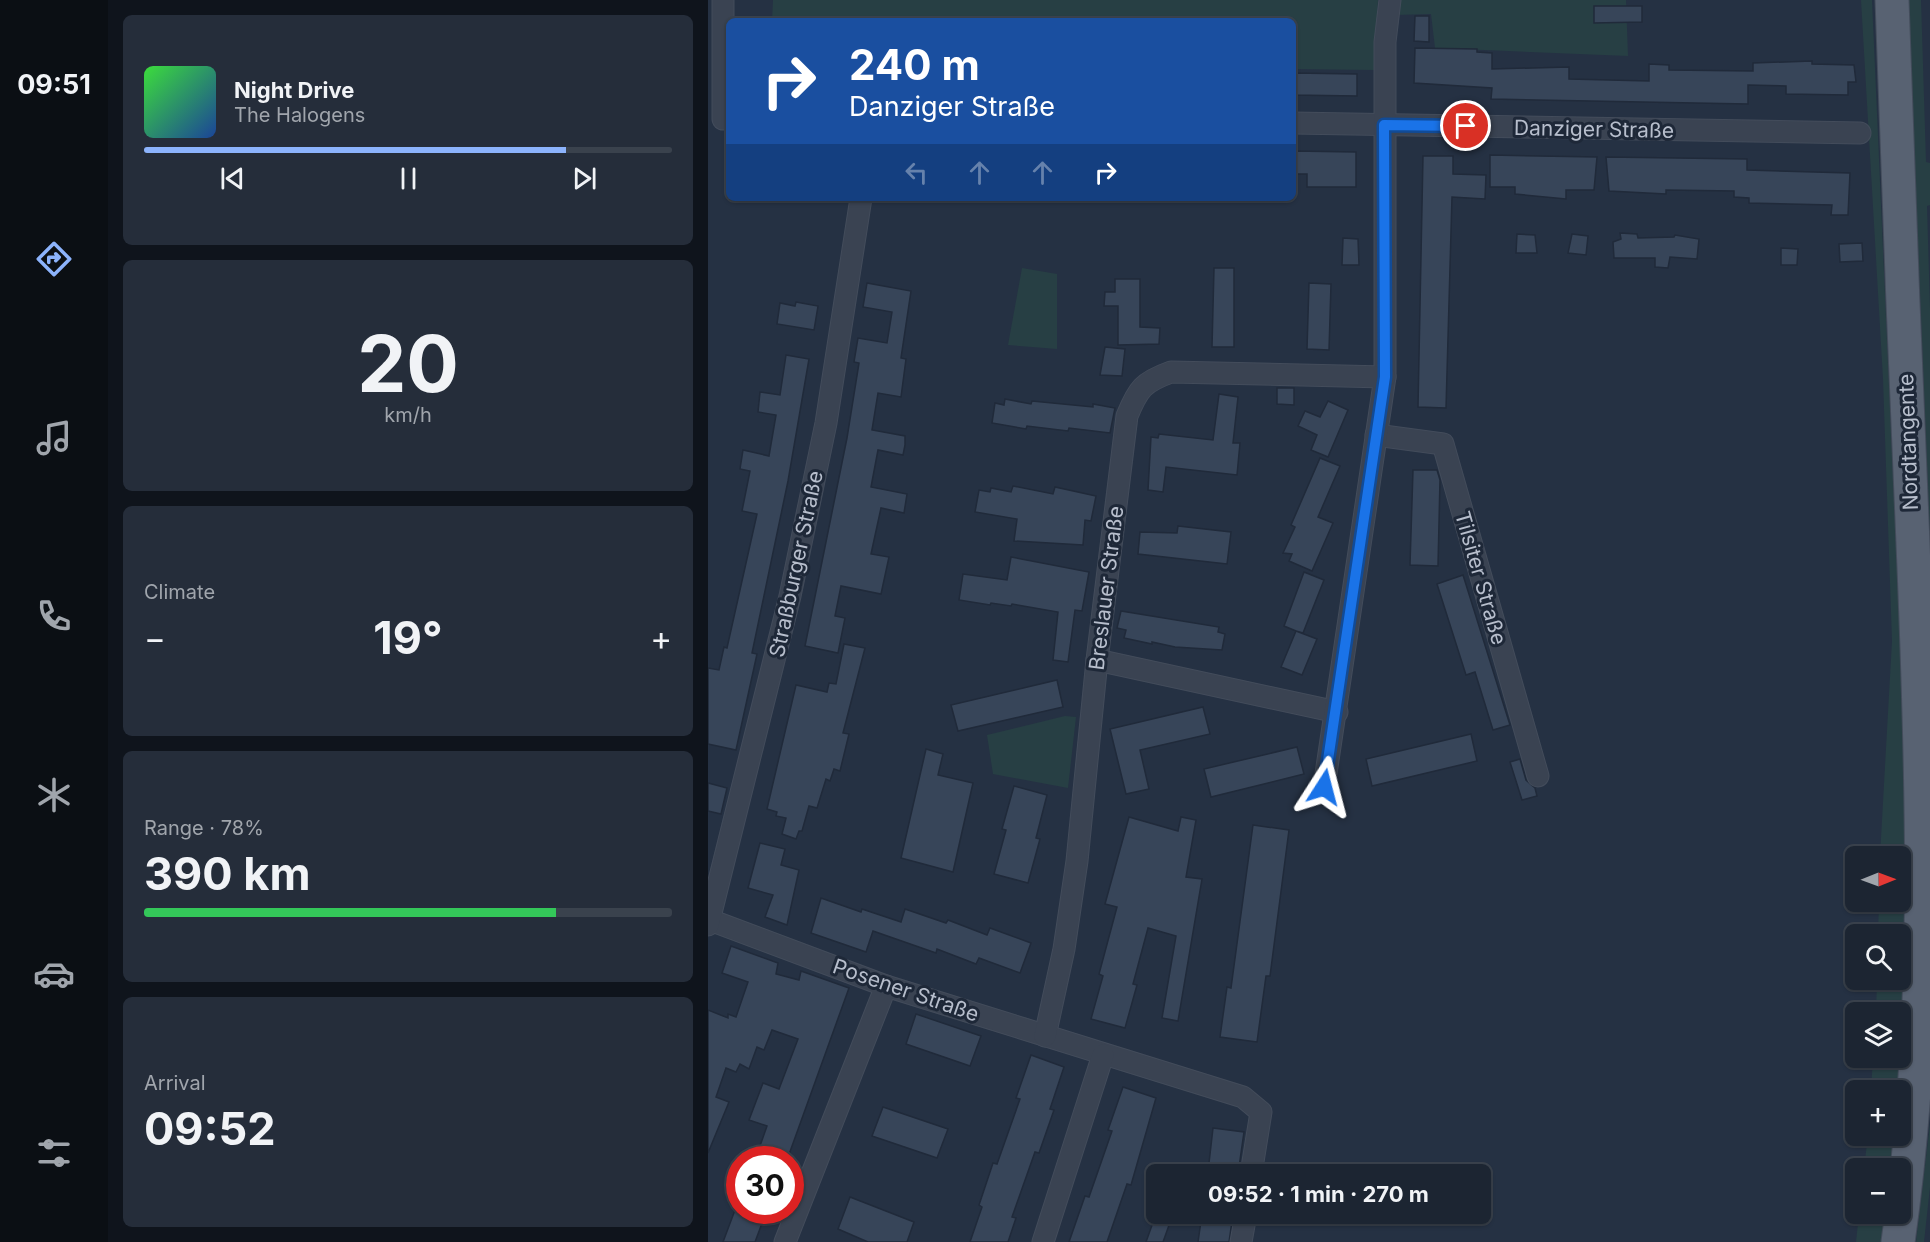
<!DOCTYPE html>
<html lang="en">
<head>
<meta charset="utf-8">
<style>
  :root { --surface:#1c2532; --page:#252d3a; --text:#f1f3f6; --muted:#a0a5ac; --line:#3a424d; --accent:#8cb3fc }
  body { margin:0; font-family:Inter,sans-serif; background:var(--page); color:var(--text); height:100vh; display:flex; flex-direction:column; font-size:22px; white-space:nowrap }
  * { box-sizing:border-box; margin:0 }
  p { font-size:20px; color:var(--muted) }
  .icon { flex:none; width:33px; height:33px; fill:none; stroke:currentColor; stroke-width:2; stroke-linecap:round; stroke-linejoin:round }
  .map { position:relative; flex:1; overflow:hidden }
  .drawer { display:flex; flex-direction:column; gap:15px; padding:15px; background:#0f141c; width:600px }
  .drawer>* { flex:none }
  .guide { position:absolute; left:18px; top:18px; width:570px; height:183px; border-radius:9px; box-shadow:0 2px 4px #0004,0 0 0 2px var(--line); background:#1a4fa0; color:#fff; overflow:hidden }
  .needle { width:39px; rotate:89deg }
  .fabs { position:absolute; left:1137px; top:846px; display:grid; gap:12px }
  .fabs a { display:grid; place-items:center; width:66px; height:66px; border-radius:9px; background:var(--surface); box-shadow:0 2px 4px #0004,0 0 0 2px var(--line); font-size:30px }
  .speed { position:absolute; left:18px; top:1146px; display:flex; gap:12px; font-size:30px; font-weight:700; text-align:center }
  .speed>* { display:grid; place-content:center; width:78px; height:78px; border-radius:50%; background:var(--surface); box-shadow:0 2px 4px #0004,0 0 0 2px var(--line); line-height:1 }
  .speed .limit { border:9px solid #d22; background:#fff; color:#111 }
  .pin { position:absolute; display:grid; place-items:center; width:51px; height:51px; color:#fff; margin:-26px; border:3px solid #fff; border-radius:50%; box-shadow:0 2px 6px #0007 }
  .me { position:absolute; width:66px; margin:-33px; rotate:9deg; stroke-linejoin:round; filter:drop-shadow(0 0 4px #0008) }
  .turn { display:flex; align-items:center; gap:21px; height:126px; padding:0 24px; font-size:27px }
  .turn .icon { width:78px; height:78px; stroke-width:2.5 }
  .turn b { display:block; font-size:42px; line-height:51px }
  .lanes { display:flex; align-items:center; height:57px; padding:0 24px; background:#0003; justify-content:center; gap:30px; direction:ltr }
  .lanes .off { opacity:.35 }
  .big { font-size:45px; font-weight:700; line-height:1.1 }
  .drawer .widget { flex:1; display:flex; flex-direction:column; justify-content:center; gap:9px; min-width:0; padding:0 21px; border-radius:9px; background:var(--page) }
  .drawer .dial { align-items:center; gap:0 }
  .dial b { font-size:78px; line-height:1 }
  .song { display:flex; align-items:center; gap:18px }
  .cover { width:72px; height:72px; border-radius:9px; background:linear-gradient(135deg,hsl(120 70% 55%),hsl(220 70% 35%)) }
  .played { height:6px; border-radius:3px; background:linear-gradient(90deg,var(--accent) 80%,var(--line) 80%) }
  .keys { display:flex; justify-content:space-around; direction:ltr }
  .heat { display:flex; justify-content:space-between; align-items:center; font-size:33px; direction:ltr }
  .charge { height:9px; border-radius:4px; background:linear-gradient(90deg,#34c759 78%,var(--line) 0) }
  .trip { position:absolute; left:438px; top:1164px; width:345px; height:60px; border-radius:9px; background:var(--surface); box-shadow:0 2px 4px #0004,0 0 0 2px var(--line); font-weight:700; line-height:60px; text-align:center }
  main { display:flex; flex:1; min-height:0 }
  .tabs { display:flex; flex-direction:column; width:108px; justify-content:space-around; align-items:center; background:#0b0f14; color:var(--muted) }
  .tabs .icon { width:42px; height:42px }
  .tabs .current { color:var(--accent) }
  .tabs b { font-size:27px; color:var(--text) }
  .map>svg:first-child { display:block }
  .green { fill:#273f44 }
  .building { fill:#374559; stroke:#202a3a; stroke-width:1.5 }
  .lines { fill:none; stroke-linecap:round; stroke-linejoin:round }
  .street-casing { stroke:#434c5b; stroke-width:23 }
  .primary-casing { stroke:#434c5b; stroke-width:35 }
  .street { stroke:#3a4352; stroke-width:21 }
  .primary { stroke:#586272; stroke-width:33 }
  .route-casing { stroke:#114b97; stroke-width:15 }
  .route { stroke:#1a73e8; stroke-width:10 }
  .labels { text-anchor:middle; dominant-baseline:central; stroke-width:6; stroke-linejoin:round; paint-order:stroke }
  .street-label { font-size:21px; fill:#b7becc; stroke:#1e2838 }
</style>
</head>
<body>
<main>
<nav class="tabs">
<b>09:51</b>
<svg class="icon current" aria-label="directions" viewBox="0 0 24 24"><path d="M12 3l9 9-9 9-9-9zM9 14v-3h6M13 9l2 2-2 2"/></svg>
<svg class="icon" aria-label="music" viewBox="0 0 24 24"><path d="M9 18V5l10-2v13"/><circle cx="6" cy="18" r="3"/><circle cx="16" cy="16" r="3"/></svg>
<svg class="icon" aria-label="phone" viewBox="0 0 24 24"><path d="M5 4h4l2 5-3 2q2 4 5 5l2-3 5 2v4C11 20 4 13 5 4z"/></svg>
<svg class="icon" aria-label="climate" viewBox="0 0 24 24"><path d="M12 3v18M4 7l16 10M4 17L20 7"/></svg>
<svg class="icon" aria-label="car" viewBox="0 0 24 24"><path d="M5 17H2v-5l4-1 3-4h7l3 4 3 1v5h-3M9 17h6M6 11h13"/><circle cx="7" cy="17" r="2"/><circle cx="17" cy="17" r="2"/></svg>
<svg class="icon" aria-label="filters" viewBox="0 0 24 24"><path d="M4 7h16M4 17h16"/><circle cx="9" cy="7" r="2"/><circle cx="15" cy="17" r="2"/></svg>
</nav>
<section class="drawer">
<div class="widget">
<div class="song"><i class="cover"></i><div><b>Night Drive</b><p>The Halogens</p></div></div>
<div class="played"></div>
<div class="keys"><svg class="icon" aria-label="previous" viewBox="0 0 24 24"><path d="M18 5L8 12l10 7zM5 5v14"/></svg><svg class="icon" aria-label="pause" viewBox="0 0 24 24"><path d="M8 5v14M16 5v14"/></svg><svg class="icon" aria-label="next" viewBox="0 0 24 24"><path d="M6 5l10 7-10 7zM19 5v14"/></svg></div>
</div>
<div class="widget dial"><b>20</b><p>km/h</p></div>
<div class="widget"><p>Climate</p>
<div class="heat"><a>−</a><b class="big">19°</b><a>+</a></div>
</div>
<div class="widget"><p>Range · 78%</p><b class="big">390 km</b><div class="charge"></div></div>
<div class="widget"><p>Arrival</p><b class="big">09:52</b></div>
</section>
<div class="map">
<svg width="1222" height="1242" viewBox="0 0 1222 1242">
  <rect width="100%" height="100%" fill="#253143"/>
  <g class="green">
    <polygon points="65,0 670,0 667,70 585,69 585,21 64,21"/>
    <polygon points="690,0 918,0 920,56 727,48 723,14 687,15"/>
    <polygon points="1153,0 1164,0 1195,704 1198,820 1193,1046 1192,1012 1168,1012 1169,980 1192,980 1192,934 1170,934 1171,902 1192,902 1192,856 1172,856 1184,641 1175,379"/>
    <polygon points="1200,0 1213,0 1218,162 1222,163 1222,205 1219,206 1222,308 1222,536"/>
    <polygon points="314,268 349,274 349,349 300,345"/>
    <polygon points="357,716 368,717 360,788 285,774 279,735"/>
    <polygon points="1165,1058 1192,1058 1190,1090 1163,1090"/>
    <polygon points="1222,1124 1222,1187 1216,1242 1208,1242"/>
    <polygon points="1160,1136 1186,1136 1183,1168 1156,1168"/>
    <polygon points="1151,1214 1178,1214 1174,1242 1148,1242"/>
  </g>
  <g class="building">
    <polygon points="886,6 934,6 934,22 886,23"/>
    <polygon points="707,16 721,16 721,42 706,41"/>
    <polygon points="707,48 769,49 769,52 784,53 784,69 861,67 861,79 941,81 941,64 961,65 961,70 1045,71 1045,63 1104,61 1104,64 1146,65 1148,82 1140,82 1140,95 1078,94 1078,86 1040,85 1040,104 783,99 784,88 706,83"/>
    <polygon points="585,73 649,74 649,96 585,95"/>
    <polygon points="585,151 648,152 648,187 599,187 599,174 585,174"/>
    <polygon points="782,155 889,157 886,190 858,190 858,199 807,194 807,187 782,187"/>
    <polygon points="715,156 745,156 745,174 778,175 777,199 744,197 738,408 710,407"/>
    <polygon points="898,157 1039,159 1039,170 1142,173 1140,215 1123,215 1124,205 1041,203 1041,198 1026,197 1026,191 958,190 958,194 901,191"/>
    <polygon points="912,233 929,234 930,238 966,237 967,235 991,239 989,259 962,257 960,268 947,267 947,258 906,258 905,242 913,239"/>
    <polygon points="809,234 827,235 829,253 808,253"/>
    <polygon points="864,234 880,236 878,255 860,253"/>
    <polygon points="635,238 650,239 651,265 634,265"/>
    <polygon points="1154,243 1155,261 1132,262 1131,244"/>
    <polygon points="1073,248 1090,249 1089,265 1073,265"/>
    <polygon points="506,268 526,268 526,347 504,347"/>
    <polygon points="407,279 432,279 432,327 452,328 451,344 410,345 410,306 396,306 397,292 407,292"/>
    <polygon points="159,283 203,291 193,358 198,359 193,397 170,393 164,430 197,436 197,445 195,455 170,450 163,487 199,494 196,513 173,508 163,554 181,557 173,594 133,586 127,616 137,618 130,653 97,646 139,438 151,363 146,362 150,338 179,343 184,312 155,307"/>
    <polygon points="601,283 623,284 621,350 599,349"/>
    <polygon points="88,302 110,306 106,330 69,324 72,303 87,306"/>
    <polygon points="397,347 417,349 414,376 392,375"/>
    <polygon points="78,355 101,359 80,481 44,653 49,654 28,750 0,744 0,668 11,670 16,647 19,648 49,514 34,511 42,471 32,469 35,450 61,456 68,415 50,412 52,392 72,395"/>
    <polygon points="569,388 586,388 586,405 569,404"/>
    <polygon points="511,394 530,397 525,443 532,443 529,475 458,467 455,492 440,490 443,437 450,438 451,434 505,440"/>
    <polygon points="297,399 323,404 324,401 385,407 385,404 407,408 402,433 361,428 360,431 319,426 318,429 284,423 287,403 296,405"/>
    <polygon points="620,401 640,410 620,457 603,450 609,435 590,426 597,411 612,417"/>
    <polygon points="612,458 632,466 610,517 625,523 604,571 581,561 584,554 575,553 587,527 583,525"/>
    <polygon points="705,470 729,470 732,480 730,566 702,565"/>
    <polygon points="305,486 345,494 347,487 388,496 383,521 377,520 375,545 306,541 309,519 267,512 271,490 282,492 283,488 303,492"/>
    <polygon points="470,526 523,532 519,564 430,554 432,532 469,533"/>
    <polygon points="303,557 381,572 374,611 367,610 360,662 345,660 350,612 304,604 303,606 283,603 282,605 251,600 255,574 299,580"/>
    <polygon points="596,572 616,580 595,633 588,631 609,639 594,675 573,667 588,631 576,626"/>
    <polygon points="755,575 802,725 785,730 767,672 758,675 729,584"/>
    <polygon points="413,611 511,627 510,632 517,634 514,650 467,647 444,642 444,644 416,638 418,630 409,628"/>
    <polygon points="136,644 157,648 135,733 141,734 132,771 126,769 122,781 118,779 109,808 101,806 94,831 91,831 88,839 74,834 78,818 68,816 69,812 59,809 88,685 119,692 121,683 128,684"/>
    <polygon points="349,680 355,707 250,731 243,705"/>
    <polygon points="495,707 502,734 432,750 441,789 418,794 402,729"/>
    <polygon points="763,734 769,761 664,786 658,759"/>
    <polygon points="589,747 596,774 503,797 496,769"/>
    <polygon points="218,749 235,754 230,775 265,783 245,872 193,858"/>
    <polygon points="812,759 818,780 827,788 829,796 814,800 802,762"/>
    <polygon points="0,783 19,788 13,814 0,811"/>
    <polygon points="306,786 339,795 328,838 332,839 320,883 286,874 298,830 294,829"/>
    <polygon points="421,817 470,831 473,817 488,820 478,877 494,879 470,1021 454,1018 468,936 440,928 425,984 429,985 417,1028 383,1019 395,976 391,974 409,907 397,904"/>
    <polygon points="545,825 581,830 562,976 558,976 549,1042 512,1037 519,987 523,988"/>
    <polygon points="52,843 77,849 73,865 91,870 79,925 57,917 65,895 40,888"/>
    <polygon points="113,898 153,912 154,909 193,922 197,909 238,923 240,920 279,935 282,928 323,943 312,973 271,958 268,964 229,949 228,953 165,931 158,952 103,933"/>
    <polygon points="23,946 70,963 68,974 91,980 93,971 141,988 79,1160 47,1160 59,1126 41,1120 55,1083 71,1089 90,1039 64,1030 56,1050 49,1047 41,1069 32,1064 28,1072 18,1068 8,1097 21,1102 0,1153 0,1010 20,1018 20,1014 28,1017 40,982 14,973"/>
    <polygon points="208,1014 273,1036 262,1066 198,1044"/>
    <polygon points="323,1055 356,1067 342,1109 346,1110 331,1153 327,1152 304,1217 308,1218 300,1242 262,1242 274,1207 271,1205 285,1163 289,1164 312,1099 308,1098"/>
    <polygon points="415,1087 448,1098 423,1185 419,1184 399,1242 361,1242 377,1196 381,1197 404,1131 400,1130"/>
    <polygon points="175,1107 240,1129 229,1158 164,1136"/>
    <polygon points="505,1128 536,1132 531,1167 501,1163"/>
    <polygon points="142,1197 206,1222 199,1242 160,1242 130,1229"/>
    <polygon points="27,1210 59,1210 47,1242 15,1242"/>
    <polygon points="448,1214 465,1214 455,1242 438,1242"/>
    <polygon points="494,1214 525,1214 521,1242 490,1242"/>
  </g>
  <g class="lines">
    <defs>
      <g id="street">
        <polyline points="15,0 15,119"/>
        <polyline points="585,123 1152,133"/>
        <polyline points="668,435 735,444 830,776"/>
        <polyline points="389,660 629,712"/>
        <polyline points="616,787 677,377 677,42 682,0"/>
        <polyline points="2,920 178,986 535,1097 553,1112 543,1174"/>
        <polyline points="0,925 82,596 118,423 153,198"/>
        <path d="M337 1036 356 949 369 861 389 660 419 416C430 389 435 382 463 372L677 377"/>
        <polyline points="77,1242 178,986"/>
        <polyline points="335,1242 395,1055"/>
        <polyline points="533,1242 538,1214"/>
      </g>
      <path id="primary" d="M1184 0C1190 189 1198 379 1206 568 1215 793 1222 1019 1190 1242"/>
    </defs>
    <use href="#street" class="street-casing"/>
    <use href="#primary" class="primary-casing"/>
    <use href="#street" class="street"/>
    <use href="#primary" class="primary"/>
  </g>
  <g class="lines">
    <defs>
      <polyline id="route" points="616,787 677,377 676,125 758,126"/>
    </defs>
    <use href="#route" class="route-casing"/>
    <use href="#route" class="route"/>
  </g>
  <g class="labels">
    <g class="street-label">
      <text transform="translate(886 129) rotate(1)">Danziger Straße</text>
      <text transform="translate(1200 442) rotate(-92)">Nordtangente</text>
      <text transform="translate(88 564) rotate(-78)">Straßburger Straße</text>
      <text transform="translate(773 578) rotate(74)">Tilsiter Straße</text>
      <text transform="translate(398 588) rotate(-83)">Breslauer Straße</text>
      <text transform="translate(198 990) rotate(19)">Posener Straße</text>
    </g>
  </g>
</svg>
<div class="fabs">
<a><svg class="needle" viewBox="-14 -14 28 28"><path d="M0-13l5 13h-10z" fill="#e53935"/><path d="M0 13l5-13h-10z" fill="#a0a5ac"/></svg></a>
<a><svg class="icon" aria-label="search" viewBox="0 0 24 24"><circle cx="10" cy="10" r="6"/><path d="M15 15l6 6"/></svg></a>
<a><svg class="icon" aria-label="layers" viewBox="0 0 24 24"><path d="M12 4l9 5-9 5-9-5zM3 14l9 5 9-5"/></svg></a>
<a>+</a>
<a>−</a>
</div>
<div class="speed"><div class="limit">30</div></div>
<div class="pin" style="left:758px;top:126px;background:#d93025"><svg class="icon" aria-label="arrive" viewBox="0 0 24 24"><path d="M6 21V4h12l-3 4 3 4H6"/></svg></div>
<svg class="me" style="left:616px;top:787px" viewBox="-20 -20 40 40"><path d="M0-17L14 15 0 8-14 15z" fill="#1a73e8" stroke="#fff" stroke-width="4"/></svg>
<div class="trip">09:52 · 1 min · 270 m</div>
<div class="guide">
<div class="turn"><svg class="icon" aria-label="right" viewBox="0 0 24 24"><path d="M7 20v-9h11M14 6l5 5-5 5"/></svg><div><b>240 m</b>Danziger Straße</div></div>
<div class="lanes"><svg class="icon off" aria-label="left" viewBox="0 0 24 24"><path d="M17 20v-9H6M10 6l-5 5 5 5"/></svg><svg class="icon off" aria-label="ahead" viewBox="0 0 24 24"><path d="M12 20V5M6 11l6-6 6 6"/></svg><svg class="icon off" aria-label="ahead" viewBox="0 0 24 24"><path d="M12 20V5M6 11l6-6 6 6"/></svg><svg class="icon" aria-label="right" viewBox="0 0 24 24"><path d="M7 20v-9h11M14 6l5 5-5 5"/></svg></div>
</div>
</div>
</main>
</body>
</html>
